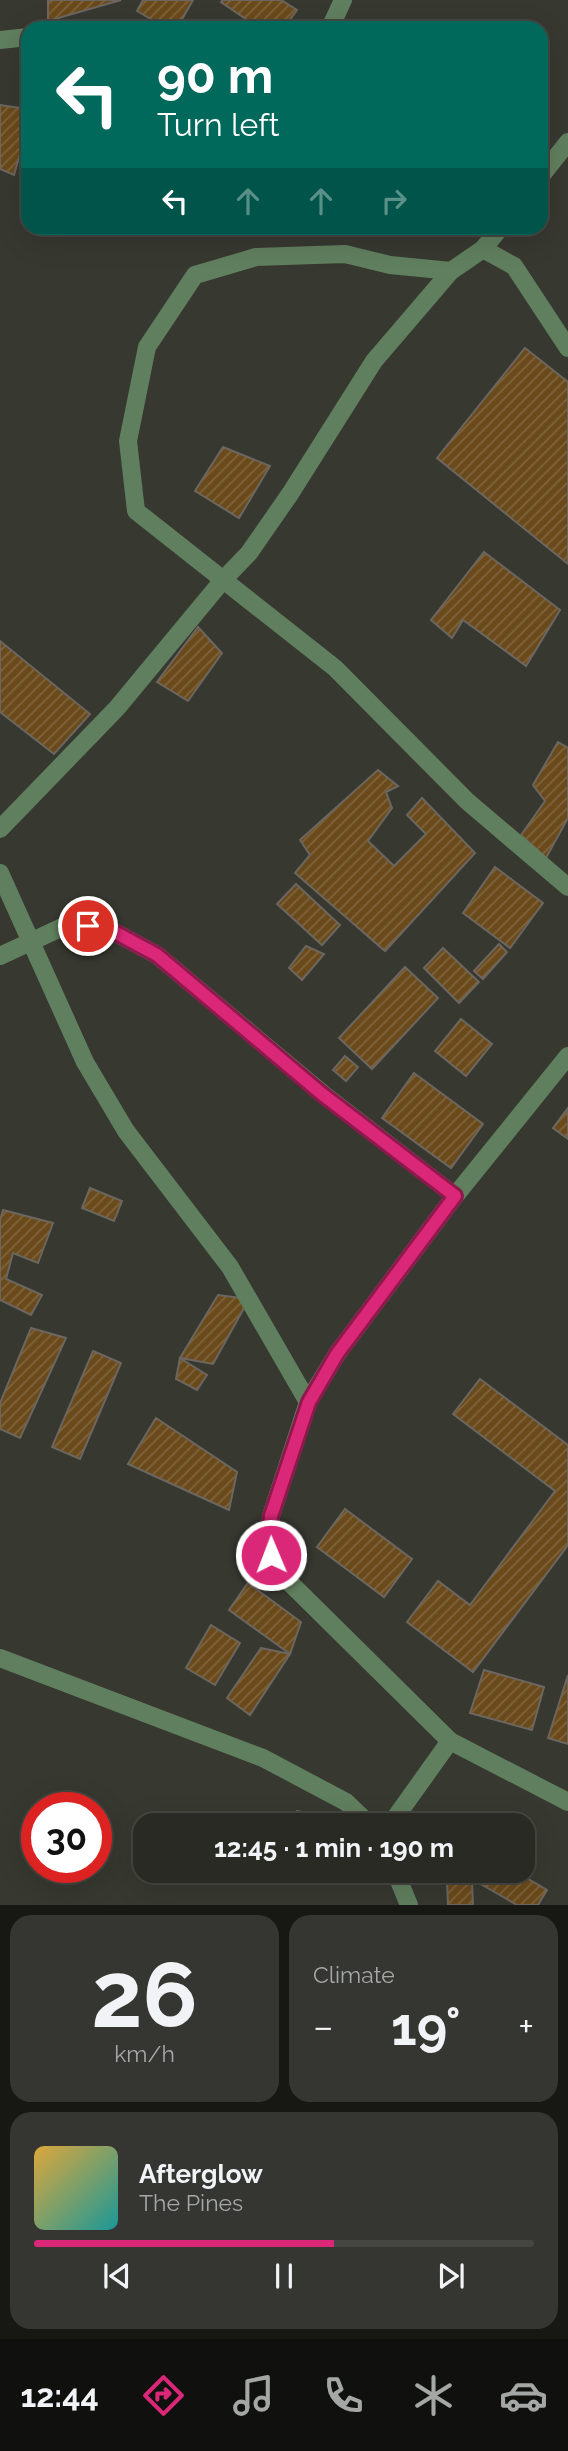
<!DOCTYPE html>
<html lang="en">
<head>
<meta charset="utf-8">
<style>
  :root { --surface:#292a24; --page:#353631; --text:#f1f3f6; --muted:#a5a7a6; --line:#454641; --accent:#db2777 }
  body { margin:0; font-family:Raleway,sans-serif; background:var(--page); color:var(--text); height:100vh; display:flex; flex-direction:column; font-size:26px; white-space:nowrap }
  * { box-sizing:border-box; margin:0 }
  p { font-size:23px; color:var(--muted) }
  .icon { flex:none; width:38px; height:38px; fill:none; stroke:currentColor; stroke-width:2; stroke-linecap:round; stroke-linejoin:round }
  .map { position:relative; height:1905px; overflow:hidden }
  .side { display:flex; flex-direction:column; gap:10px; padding:10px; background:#171714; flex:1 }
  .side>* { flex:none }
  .top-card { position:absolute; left:21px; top:21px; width:527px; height:214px; border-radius:21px; box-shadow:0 7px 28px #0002,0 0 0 2px var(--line); background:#00695c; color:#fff; overflow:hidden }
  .speed { position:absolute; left:21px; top:1792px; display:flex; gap:14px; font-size:35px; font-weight:700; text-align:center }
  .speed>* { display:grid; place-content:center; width:91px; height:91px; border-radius:50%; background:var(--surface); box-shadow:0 7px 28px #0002,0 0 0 2px var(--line); line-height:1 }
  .speed .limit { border:10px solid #d22; background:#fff; color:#111 }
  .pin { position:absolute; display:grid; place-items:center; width:60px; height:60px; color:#fff; margin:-30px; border:4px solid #fff; border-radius:50%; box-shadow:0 2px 7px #0007 }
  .me { position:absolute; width:77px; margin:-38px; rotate:359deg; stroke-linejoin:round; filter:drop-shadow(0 0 5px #0008) }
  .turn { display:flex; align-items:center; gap:24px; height:147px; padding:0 21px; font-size:32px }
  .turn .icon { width:91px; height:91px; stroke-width:2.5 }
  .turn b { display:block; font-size:49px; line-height:60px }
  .lanes { display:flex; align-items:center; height:66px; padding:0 21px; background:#0003; justify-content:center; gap:35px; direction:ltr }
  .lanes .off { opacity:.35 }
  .big { font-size:52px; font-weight:700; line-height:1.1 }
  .side .widget { flex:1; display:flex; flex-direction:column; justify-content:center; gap:10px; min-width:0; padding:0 24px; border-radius:21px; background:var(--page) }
  .side .dial { align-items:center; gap:0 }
  .dial b { font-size:91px; line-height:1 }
  .song { display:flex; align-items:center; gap:21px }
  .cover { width:84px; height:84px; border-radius:10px; background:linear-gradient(135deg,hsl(40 70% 55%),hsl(180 70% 35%)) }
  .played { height:7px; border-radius:4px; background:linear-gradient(90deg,var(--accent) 60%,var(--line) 60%) }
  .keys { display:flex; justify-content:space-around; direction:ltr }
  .heat { display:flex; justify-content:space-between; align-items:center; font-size:38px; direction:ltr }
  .side .tiles { flex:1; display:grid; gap:10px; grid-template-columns:1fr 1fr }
  .widget:last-child { grid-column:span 2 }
  .trip { position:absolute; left:133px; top:1813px; width:402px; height:70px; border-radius:21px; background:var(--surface); box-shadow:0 7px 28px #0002,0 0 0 2px var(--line); font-weight:700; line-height:70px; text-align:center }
  .dock { display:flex; height:112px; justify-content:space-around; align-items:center; background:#10110e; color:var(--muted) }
  .dock .icon { width:49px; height:49px }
  .dock .current { color:var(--accent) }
  .dock b { font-size:32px; color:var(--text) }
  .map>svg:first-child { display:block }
  .building { fill:url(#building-hatch); stroke:#6c6660; stroke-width:2 }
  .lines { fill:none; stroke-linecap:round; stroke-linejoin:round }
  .minor { stroke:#607f5e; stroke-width:18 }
  .route-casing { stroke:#8e194d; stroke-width:18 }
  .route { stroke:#db2777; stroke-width:12 }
</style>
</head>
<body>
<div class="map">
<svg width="568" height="1905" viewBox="0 0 568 1905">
  <defs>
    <pattern id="building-hatch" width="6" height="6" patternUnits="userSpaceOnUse" patternTransform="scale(1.75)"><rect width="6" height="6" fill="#6a4a1b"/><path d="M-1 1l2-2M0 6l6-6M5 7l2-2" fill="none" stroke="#7f643c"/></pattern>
  </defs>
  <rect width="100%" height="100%" fill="#373830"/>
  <g class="building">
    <polygon points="48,0 121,0 48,21"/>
    <polygon points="143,0 193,0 177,28 166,28 137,11"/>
    <polygon points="223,0 281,0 297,10 284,28 259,28 221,2"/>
    <polygon points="0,105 28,109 28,126 14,175 0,169"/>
    <polygon points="525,348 568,382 568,564 437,458"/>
    <polygon points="223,447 270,466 239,518 195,491"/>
    <polygon points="484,552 560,610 526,666 463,620 452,638 431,620"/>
    <polygon points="198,627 222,653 188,701 157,682"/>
    <polygon points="0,641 90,714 54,754 0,712"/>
    <polygon points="558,742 568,748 568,818 546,858 521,835 545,801 533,785"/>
    <polygon points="378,770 398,786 386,792 392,808 368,841 394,866 426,834 407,815 422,798 475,853 385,951 295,873 310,855 300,840"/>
    <polygon points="495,867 543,903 510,948 463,913"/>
    <polygon points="296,884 340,925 322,945 277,904"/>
    <polygon points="499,944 507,952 483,979 474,971"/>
    <polygon points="306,946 324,954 302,980 289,968"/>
    <polygon points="443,948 479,982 459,1003 424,968"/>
    <polygon points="405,967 438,998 372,1069 339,1038"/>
    <polygon points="461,1019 492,1044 466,1076 435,1051"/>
    <polygon points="345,1056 358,1067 346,1081 333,1070"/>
    <polygon points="414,1073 483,1124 451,1168 382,1118"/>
    <polygon points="568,1108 568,1139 553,1128"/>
    <polygon points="90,1188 122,1201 114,1221 82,1208"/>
    <polygon points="3,1210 53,1223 38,1263 13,1253 6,1279 42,1295 31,1315 0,1300 0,1220"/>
    <polygon points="218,1295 249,1299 213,1364 180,1358"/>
    <polygon points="31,1328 66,1338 20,1438 0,1429 0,1403"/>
    <polygon points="93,1351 121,1363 80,1459 52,1447"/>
    <polygon points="180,1358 207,1375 197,1390 176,1379"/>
    <polygon points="480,1379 568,1445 568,1545 473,1672 407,1622 438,1581 470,1605 555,1491 453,1414"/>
    <polygon points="156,1418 237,1472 229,1510 128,1464"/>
    <polygon points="345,1509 412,1559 384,1597 317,1547"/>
    <polygon points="248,1583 301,1622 290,1654 229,1610"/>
    <polygon points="211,1625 240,1643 215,1685 186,1668"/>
    <polygon points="261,1648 290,1654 250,1715 227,1698"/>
    <polygon points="484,1670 544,1687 532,1730 470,1713"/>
    <polygon points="568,1675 568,1744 548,1738"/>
    <polygon points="297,1811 341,1820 339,1825 294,1825"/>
    <polygon points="285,1871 330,1871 328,1880"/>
    <polygon points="458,1871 515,1871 547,1890 538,1905 517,1905"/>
    <polygon points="472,1882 473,1905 448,1905 447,1883"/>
  </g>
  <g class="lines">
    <g class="minor">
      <polyline points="330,28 343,0"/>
      <polyline points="0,40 28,37"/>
      <polyline points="541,176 568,142"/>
      <polyline points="483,249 500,228"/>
      <polyline points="451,271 390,265 345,254 256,257 195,275 147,347 128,441 136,511 335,668 467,801 568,887"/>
      <polyline points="0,829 117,708 223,580 249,553 290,494 374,361 451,271 483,249 514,266 568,348"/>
      <polyline points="0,873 85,1062 126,1131 230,1267 308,1402"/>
      <polyline points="0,956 69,924 107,928 157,955 322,1093 455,1196"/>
      <polyline points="568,1056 455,1196 337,1354 308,1402 271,1516 269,1537 271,1555 283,1576 450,1741 568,1802"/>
      <polyline points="0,1658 263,1758 346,1802 370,1825"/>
      <polyline points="390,1825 450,1741"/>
      <polyline points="395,1871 409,1905"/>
    </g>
  </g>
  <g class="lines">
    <defs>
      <polyline id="route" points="88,926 107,928 157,955 322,1094 455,1196 337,1354 309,1402 271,1516 269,1537 271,1555"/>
    </defs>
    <use href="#route" class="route-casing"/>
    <use href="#route" class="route"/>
  </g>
</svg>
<div class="speed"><div class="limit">30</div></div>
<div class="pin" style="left:88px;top:926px;background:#d93025"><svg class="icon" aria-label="arrive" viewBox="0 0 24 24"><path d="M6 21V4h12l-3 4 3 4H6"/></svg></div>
<svg class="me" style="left:271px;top:1555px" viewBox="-20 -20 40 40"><circle r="17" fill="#db2777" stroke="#fff" stroke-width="3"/><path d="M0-11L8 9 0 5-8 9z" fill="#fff"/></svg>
<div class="trip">12:45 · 1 min · 190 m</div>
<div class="top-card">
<div class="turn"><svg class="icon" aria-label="left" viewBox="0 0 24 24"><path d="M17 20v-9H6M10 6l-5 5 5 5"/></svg><div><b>90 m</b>Turn left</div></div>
<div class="lanes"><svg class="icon" aria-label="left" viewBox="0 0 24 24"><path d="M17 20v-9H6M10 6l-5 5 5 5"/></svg><svg class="icon off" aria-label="ahead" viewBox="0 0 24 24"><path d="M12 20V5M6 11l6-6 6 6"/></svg><svg class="icon off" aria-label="ahead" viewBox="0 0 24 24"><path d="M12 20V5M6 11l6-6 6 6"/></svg><svg class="icon off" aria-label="right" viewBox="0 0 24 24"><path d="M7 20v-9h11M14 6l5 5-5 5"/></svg></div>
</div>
</div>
<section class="side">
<div class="tiles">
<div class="widget dial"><b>26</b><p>km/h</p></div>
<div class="widget"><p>Climate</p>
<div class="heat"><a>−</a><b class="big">19°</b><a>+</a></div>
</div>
<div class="widget">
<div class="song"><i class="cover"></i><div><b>Afterglow</b><p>The Pines</p></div></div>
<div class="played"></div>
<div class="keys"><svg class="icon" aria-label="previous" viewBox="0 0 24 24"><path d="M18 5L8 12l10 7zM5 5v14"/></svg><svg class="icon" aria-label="pause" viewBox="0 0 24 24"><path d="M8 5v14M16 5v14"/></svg><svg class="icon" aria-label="next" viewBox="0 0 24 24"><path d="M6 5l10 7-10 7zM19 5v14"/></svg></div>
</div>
</div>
</section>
<nav class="dock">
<b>12:44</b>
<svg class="icon current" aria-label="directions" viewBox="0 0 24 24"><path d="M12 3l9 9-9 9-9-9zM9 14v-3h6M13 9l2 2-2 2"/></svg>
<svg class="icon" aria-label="music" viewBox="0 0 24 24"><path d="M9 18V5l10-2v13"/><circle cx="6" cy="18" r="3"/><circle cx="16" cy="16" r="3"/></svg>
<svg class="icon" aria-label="phone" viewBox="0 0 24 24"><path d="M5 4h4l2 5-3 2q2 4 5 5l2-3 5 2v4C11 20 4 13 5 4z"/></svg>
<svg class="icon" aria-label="climate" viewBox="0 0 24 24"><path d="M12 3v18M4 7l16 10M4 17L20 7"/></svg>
<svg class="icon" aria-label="car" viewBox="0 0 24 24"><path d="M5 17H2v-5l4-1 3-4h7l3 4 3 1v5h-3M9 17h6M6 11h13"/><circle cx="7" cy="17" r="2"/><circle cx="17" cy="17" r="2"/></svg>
</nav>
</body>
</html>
